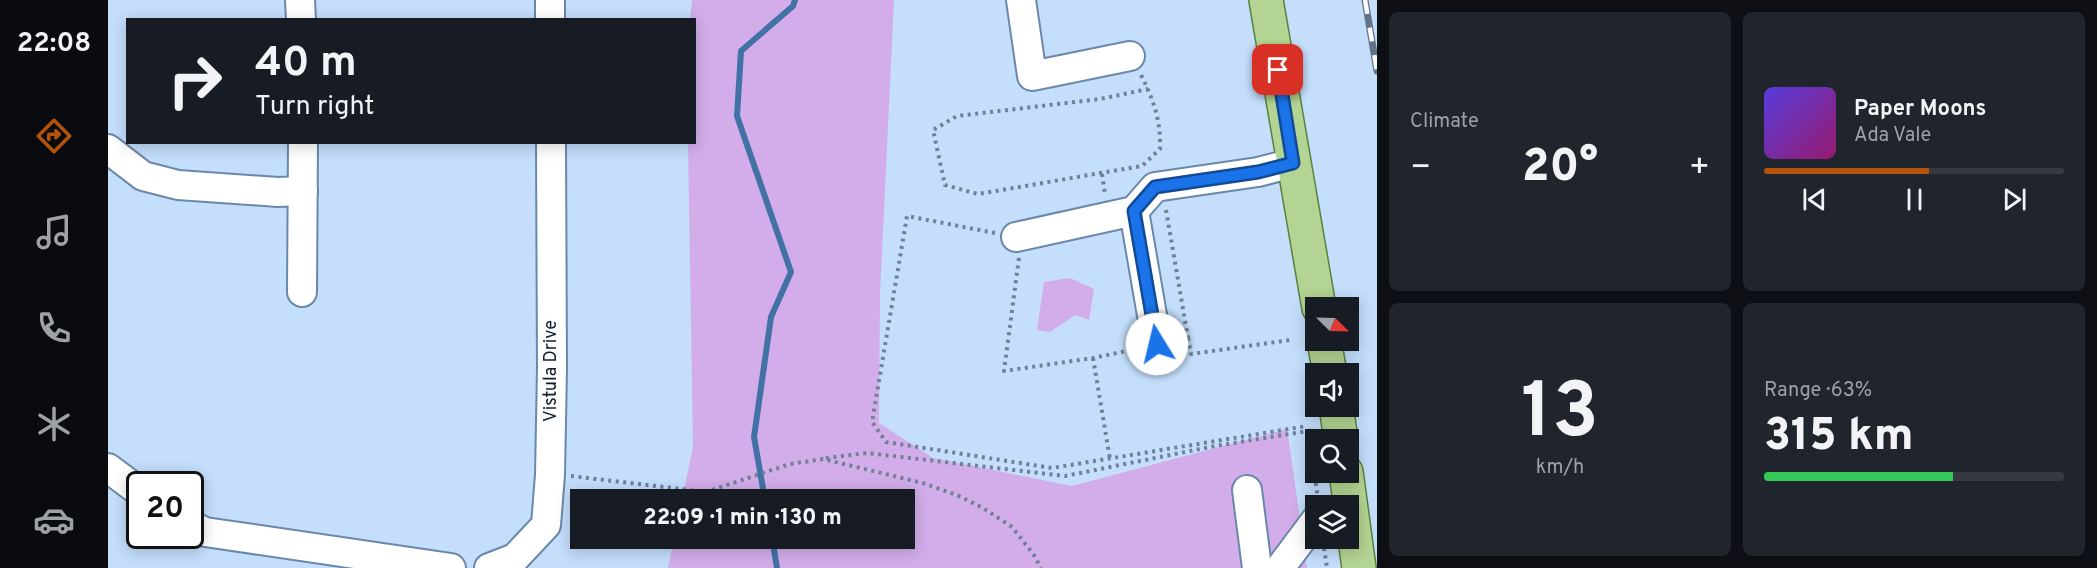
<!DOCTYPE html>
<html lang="en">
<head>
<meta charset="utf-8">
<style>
  :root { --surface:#171b24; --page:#20242c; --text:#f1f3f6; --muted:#9ea1a6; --line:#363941; --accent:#b45309 }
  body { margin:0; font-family:Overpass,sans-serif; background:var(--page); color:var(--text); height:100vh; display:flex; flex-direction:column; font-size:22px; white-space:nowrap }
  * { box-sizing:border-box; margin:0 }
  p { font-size:20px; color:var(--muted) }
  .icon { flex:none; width:33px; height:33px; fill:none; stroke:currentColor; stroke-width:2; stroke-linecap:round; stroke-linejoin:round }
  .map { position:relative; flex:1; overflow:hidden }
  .panel { display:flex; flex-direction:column; gap:12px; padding:12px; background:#0d0f14; width:720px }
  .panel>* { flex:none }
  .guide { position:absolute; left:18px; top:18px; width:570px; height:126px; border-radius:0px; box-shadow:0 3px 15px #0003; background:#171b24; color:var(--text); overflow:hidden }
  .needle { width:39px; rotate:113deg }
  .buttons { position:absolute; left:1197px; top:297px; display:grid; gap:12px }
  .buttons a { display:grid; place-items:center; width:54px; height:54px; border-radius:0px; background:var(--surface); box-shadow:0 3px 15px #0003; font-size:30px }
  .speed { position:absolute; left:18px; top:471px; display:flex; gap:12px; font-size:30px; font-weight:700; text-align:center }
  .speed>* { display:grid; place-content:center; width:78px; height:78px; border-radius:50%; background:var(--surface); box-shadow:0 3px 15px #0003; line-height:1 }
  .speed .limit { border:3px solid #111; border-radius:9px; background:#fff; color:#111 }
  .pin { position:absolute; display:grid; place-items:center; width:51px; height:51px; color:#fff; margin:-26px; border-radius:12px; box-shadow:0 3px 9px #0006 }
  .me { position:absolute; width:66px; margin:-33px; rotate:351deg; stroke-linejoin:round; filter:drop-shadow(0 0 4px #0008) }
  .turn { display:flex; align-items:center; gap:21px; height:126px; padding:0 30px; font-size:27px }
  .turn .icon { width:78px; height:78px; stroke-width:2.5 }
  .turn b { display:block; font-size:42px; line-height:51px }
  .big { font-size:45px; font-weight:800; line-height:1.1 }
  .panel .tile { flex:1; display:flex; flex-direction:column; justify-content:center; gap:9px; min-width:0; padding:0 21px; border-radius:9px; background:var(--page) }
  .panel .dial { align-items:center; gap:0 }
  .dial b { font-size:78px; line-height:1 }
  .song { display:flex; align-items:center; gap:18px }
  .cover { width:72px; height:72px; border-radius:9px; background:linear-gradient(135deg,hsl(250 70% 55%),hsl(320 70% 35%)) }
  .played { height:6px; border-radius:3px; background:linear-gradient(90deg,var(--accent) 55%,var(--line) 55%) }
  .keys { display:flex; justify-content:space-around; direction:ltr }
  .heat { display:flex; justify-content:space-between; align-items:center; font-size:33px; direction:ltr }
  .charge { height:9px; border-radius:4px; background:linear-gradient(90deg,#34c759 63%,var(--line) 0) }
  .panel .tiles { flex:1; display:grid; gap:12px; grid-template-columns:repeat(2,1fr) }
  .trip { position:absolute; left:462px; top:489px; width:345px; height:60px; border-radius:0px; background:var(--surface); box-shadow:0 3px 15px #0003; font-weight:800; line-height:60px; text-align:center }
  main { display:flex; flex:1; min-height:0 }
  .menu { display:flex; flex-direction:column; width:108px; justify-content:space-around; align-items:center; background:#090b0e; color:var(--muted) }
  .menu .icon { width:42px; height:42px }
  .menu .active { color:var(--accent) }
  .menu b { font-size:27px; color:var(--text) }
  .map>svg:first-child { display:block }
  .green { fill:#d2adea }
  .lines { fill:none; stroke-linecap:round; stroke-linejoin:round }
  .stream { stroke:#4272a5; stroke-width:6 }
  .minor-casing { stroke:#6a88aa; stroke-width:32 }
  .major-casing { stroke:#59813f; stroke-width:36 }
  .path { stroke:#6e8198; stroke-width:4; stroke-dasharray:3 4.5; stroke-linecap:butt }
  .minor { stroke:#fff; stroke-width:28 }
  .major { stroke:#b3d492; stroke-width:33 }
  .rail-casing { stroke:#627489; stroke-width:7 }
  .rail { stroke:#fcfcfc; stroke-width:4.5; stroke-dasharray:14; stroke-linecap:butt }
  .route-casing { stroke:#114b97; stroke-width:15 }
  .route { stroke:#1a73e8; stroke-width:10 }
  .labels { text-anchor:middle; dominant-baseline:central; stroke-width:4.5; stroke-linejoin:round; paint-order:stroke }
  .street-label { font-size:18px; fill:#101c2a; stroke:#fcfcfc }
</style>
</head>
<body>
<main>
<nav class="menu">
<b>22:08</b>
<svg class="icon active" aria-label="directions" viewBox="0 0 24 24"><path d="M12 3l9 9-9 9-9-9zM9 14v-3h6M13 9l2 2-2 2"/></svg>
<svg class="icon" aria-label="music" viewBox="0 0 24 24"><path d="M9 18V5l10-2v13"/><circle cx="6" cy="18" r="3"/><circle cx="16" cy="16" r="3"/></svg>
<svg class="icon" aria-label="phone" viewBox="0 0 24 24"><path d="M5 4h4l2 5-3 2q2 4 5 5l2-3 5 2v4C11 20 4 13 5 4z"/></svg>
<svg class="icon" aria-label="climate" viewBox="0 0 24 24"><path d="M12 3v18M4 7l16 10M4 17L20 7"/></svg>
<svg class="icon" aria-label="car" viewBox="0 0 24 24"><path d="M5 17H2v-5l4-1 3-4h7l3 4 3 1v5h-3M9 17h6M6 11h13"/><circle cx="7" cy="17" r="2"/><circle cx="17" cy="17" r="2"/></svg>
</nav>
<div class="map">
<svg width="1269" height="568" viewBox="0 0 1269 568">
  <rect width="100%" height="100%" fill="#c4defc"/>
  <g class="green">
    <polygon points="584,0 786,0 772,294 771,423 825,458 964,486 1179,429 1199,568 560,568 566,539 796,538 796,500 574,499 585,447 580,143 586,142 586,20 582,19"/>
    <polygon points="962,278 986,289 981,320 967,315 942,332 929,330 936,282"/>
  </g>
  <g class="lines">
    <g class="stream">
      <polyline points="657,500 646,437 663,317 683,272 629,116 633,51 685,6 687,0"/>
      <polyline points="664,538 669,568"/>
    </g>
    <defs>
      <g id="minor">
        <polyline points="192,0 193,20"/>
        <polyline points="442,0 442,20"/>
        <polyline points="913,0 924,76 1022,56"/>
        <polyline points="0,149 35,176 70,185 170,192 195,191"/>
        <polyline points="1026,211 1049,344"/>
        <polyline points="908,237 1026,211 1047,187 1150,172 1185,163"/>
        <polyline points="194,292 195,142"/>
        <polyline points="0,468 32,492"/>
        <polyline points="1139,490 1149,568"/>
        <polyline points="82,525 97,532 343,568"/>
        <polyline points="381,568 407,558 438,525 442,475 444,368 443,142"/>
        <polyline points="1172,568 1208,520"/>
      </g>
      <g id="major">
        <polyline points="1158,0 1211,308"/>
        <polyline points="1216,340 1222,374"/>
        <polyline points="1228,406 1233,440"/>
        <polyline points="1238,472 1251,568"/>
      </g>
    </defs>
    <use href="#minor" class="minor-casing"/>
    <use href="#major" class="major-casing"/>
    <g class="path">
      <path d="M1033 75C1046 101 1053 121 1052 149L1034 166 870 194 837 185 825 130 849 116 992 99 1040 89"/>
      <polyline points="994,174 997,194"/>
      <polyline points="1058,210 1080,338 1070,340"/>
      <polyline points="887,233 799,216 764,422 778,442 944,468 1199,426"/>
      <polyline points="911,258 896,371 985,358 1028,349"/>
      <polyline points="1080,338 1083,354 1182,340"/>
      <polyline points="985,358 1002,459"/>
      <polyline points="1200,431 1210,499"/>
      <polyline points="718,458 759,453 957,476 1107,446 1206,430"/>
      <polyline points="463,476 598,492 682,464 715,459 815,483 851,496 875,508 904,527 926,555 933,568"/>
      <polyline points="1216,548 1219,568"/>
    </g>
    <use href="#minor" class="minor"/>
    <use href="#major" class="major"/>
    <defs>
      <polyline id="rail" points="1257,0 1269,71"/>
    </defs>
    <use href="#rail" class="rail-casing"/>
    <use href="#rail" class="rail"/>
  </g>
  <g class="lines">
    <defs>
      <polyline id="route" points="1049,344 1026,211 1047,187 1150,172 1185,163 1170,70"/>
    </defs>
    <use href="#route" class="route-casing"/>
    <use href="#route" class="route"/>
  </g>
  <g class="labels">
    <g class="street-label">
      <text transform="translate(443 371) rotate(-90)">Vistula Drive</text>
    </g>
  </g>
</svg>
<div class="buttons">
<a><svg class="needle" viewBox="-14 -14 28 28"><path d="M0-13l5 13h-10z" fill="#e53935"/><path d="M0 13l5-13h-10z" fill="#9ea1a6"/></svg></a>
<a><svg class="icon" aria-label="sound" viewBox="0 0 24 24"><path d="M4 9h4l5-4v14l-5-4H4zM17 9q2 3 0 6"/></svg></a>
<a><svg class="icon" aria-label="search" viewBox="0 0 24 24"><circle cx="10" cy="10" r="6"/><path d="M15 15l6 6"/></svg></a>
<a><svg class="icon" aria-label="layers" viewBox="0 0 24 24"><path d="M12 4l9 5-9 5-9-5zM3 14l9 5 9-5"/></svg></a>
</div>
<div class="speed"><div class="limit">20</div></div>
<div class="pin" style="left:1170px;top:70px;background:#d93025"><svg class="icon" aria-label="arrive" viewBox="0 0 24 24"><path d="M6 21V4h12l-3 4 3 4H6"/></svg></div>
<svg class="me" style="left:1049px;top:344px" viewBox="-20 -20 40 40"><circle r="19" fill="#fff"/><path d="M0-13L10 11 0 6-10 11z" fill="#1a73e8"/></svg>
<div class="trip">22:09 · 1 min · 130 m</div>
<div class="guide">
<div class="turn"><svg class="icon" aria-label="right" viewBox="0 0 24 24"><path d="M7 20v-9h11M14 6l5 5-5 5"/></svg><div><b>40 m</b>Turn right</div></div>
</div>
</div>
<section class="panel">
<div class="tiles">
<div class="tile"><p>Climate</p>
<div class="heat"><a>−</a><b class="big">20°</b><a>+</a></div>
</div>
<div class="tile">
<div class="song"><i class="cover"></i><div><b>Paper Moons</b><p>Ada Vale</p></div></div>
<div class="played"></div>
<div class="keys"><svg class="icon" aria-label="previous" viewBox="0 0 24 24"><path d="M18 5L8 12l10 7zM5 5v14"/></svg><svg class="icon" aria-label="pause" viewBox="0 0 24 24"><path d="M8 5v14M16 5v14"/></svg><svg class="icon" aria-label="next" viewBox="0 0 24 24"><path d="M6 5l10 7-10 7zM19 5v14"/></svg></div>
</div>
<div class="tile dial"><b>13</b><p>km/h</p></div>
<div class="tile"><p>Range · 63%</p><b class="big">315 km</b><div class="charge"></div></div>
</div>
</section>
</main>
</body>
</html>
